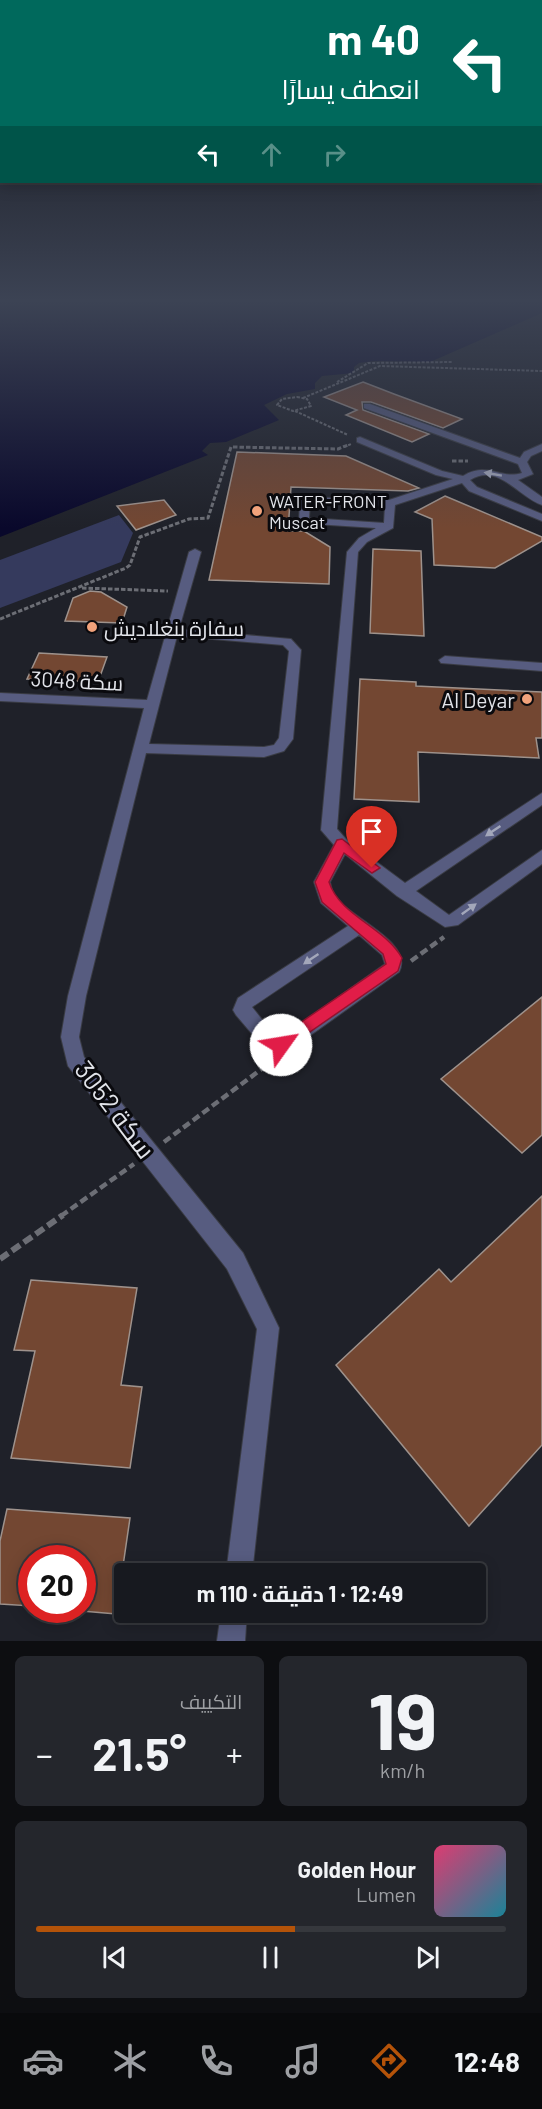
<!DOCTYPE html>
<html lang="ar">
<head>
<meta charset="utf-8">
<style>
  :root { --surface:#17191f; --page:#24262c; --text:#f1f3f6; --muted:#9ea0a4; --line:#36383d; --accent:#b45309 }
  body { margin:0; font-family:Barlow,Cairo,sans-serif; background:var(--page); color:var(--text); direction:rtl; height:100vh; display:flex; flex-direction:column; font-size:22px; white-space:nowrap }
  * { box-sizing:border-box; margin:0 }
  p { font-size:20px; color:var(--muted) }
  .icon { flex:none; width:33px; height:33px; fill:none; stroke:currentColor; stroke-width:2; stroke-linecap:round; stroke-linejoin:round }
  .map { position:relative; height:1641px; overflow:hidden; direction:ltr }
  .details { display:flex; flex-direction:column; gap:15px; padding:15px; background:#0d0e11; flex:1 }
  .details>* { flex:none }
  .guide { position:absolute; left:0px; top:0px; width:543px; height:183px; box-shadow:0 3px 15px #0003,0 0 0 2px var(--line); direction:rtl; background:#00695c; color:#fff; overflow:hidden }
  .speed { position:absolute; left:18px; top:1545px; display:flex; gap:12px; font-size:30px; font-weight:700; text-align:center }
  .speed>* { display:grid; place-content:center; width:78px; height:78px; border-radius:50%; background:var(--surface); box-shadow:0 3px 15px #0003,0 0 0 2px var(--line); line-height:1 }
  .speed .limit { border:9px solid #d22; background:#fff; color:#111 }
  .pin { position:absolute; display:grid; place-items:center; width:51px; height:51px; color:#fff; margin:-62px -26px; border-radius:50% 50% 50% 0; rotate:-45deg; box-shadow:0 0 6px #0007 }
  .pin .icon { rotate:45deg }
  .me { position:absolute; width:66px; margin:-33px; rotate:58deg; stroke-linejoin:round; filter:drop-shadow(0 0 4px #0008) }
  .turn { display:flex; align-items:center; gap:21px; height:126px; padding:0 24px; font-size:27px }
  .turn .icon { width:78px; height:78px; stroke-width:2.5 }
  .turn b { display:block; font-size:42px; line-height:51px }
  .lanes { display:flex; align-items:center; height:57px; padding:0 24px; background:#0003; justify-content:center; gap:30px; direction:ltr }
  .lanes .off { opacity:.35 }
  .big { font-size:45px; font-weight:700; line-height:1.1 }
  .details .tile { flex:1; display:flex; flex-direction:column; justify-content:center; gap:9px; min-width:0; padding:0 21px; border-radius:9px; background:var(--page) }
  .details .dial { align-items:center; gap:0 }
  .dial b { font-size:78px; line-height:1 }
  .song { display:flex; align-items:center; gap:18px }
  .cover { width:72px; height:72px; border-radius:9px; background:linear-gradient(135deg,hsl(340 70% 55%),hsl(190 70% 35%)) }
  .played { height:6px; border-radius:3px; background:linear-gradient(90deg,var(--accent) 55%,var(--line) 55%) }
  .keys { display:flex; justify-content:space-around; direction:ltr }
  .heat { display:flex; justify-content:space-between; align-items:center; font-size:33px; direction:ltr }
  .details .tiles { flex:1; display:grid; gap:15px; grid-template-columns:1fr 1fr }
  .tile:last-child { grid-column:span 2 }
  .trip { position:absolute; left:114px; top:1563px; width:372px; height:60px; border-radius:6px; background:var(--surface); box-shadow:0 3px 15px #0003,0 0 0 2px var(--line); font-weight:700; line-height:60px; text-align:center; direction:rtl }
  .tabs { display:flex; height:96px; justify-content:space-around; align-items:center; background:#090a0c; color:var(--muted) }
  .tabs .icon { width:42px; height:42px }
  .tabs .active { color:var(--accent) }
  .tabs b { font-size:27px; color:var(--text) }
  .map>svg:first-child { display:block }
  .green { fill:#353a5d }
  .water { fill:#09082b }
  .building { fill:#734732; stroke:#9e928c; stroke-width:1.5 }
  .lines { fill:none; stroke-linecap:round; stroke-linejoin:round }
  .minor-casing { stroke:#3a3c44; stroke-width:2 }
  .path-far3 { stroke:#6c6e75; stroke-width:2; stroke-dasharray:3 1.5; stroke-linecap:butt }
  .path-far2 { stroke:#6c6e75; stroke-width:3; stroke-dasharray:4.5 2; stroke-linecap:butt }
  .path-far1 { stroke:#6c6e75; stroke-width:4.5; stroke-dasharray:8 4; stroke-linecap:butt }
  .path { stroke:#6c6e75; stroke-width:6; stroke-dasharray:10 4.5; stroke-linecap:butt }
  .minor { fill:#575c80; fill-rule:evenodd }
  .oneway { fill:#a3a7ba }
  .route { fill:#e11d48; stroke:#92132f; stroke-width:1.5 }
  .poi-dot { fill:#f1a27b; stroke:#0a0a0e; stroke-width:2 }
  .labels { text-anchor:middle; dominant-baseline:central; stroke-width:6; stroke-linejoin:round; paint-order:stroke }
  .far-poi-label { font-size:18px; fill:#e2e4ea; stroke:#0a0a0e; text-anchor:start }
  .poi-label { font-size:21px; fill:#e2e4ea; stroke:#0a0a0e; text-anchor:start }
  .street-label { font-size:21px; fill:#e2e4ea; stroke:#0a0a0e }
  .near-street-label { font-size:26px; fill:#e2e4ea; stroke:#0a0a0e }
</style>
</head>
<body>
<div class="map">
<svg width="542" height="1641" viewBox="0 0 542 1641">
  <rect width="100%" height="100%" fill="#1f2129"/>
  <polygon class="green" points="119,515 133,533 121,562 0,608 0,560"/>
  <polygon class="water" points="0,299 542,299 542,313 430,362 374,361 359,363 354,367 354,373 322,376 315,383 315,389 287,394 264,405 279,420 226,442 210,443 202,451 208,455 0,537"/>
  <g class="building">
    <polygon points="363,382 394,394 462,419 443,428 371,402 362,402 363,410 429,434 412,442 346,415 357,410 324,397"/>
    <polygon points="237,452 346,456 419,488 408,491 291,487 288,531 304,531 330,547 329,584 209,580"/>
    <polygon points="445,496 542,537 542,541 495,568 434,565 432,519 415,512"/>
    <polygon points="164,500 176,515 136,530 117,506"/>
    <polygon points="373,549 421,551 424,636 370,633"/>
    <polygon points="90,591 101,592 127,607 122,623 65,621 73,598"/>
    <polygon points="39,653 107,657 98,682 27,679"/>
    <polygon points="360,679 416,682 416,686 542,692 542,738 536,738 539,758 418,752 419,802 354,799"/>
    <polygon points="542,997 542,1135 522,1153 441,1079"/>
    <polygon points="542,1196 542,1445 469,1526 336,1365 439,1269 451,1282"/>
    <polygon points="31,1280 137,1288 121,1385 142,1387 130,1468 11,1458 35,1351 14,1350"/>
    <polygon points="7,1509 130,1518 116,1614 82,1611 82,1558 32,1558 32,1606 0,1604 0,1541"/>
  </g>
  <g class="lines">
    <defs>
      <g id="minor">
        <path d="M364 404H370L520 458 524 452 542 444V451L531 456 527 462 533 474 518 480 542 497V505C518 497 498 462 470 480L477 487 542 514V521L469 491 462 483 395 505 393 528 367 542 358 552 337 829 347 840 405 883 542 793V805L416 891 449 915 542 850V864L458 925 445 927 397 896 345 854 330 882C331 886 332 892 334 895 347 917 415 942 399 972L294 1047C283 1052 276 1054 265 1049L236 1015 233 1010 238 998 348 926 321 903 314 882 334 845 321 830 347 552 359 538 376 528 299 523 300 500 305 497 389 500 453 479 436 475 357 442V438L360 437 442 471 463 476C488 461 500 480 522 473L518 464 364 408ZM310 503 385 506 384 523 309 518ZM359 935 382 955 385 964 282 1037H276L252 1007Z"/>
        <path d="M195 549 201 552 179 629 291 639 301 650 293 739 284 751 264 757 146 753 86 996 79 1037 84 1057 243 1253 279 1328 252 1574H226L257 1329 227 1269 68 1066 61 1037 68 996 144 708 0 701V693L147 700 189 552ZM177 636 283 645 289 651 279 738 274 745 264 747 149 744Z"/>
        <polygon points="445,656 542,663 542,671 441,663 439,660"/>
        <polygon points="221,1612 247,1612 245,1641 217,1641"/>
      </g>
    </defs>
    <use href="#minor" class="minor-casing"/>
    <g class="path-far3">
      <polyline points="337,382 368,363 453,362"/>
      <polygon points="297,397 307,399 311,406 293,411 277,405 282,399"/>
      <polyline points="303,398 380,366 542,371"/>
      <polyline points="295,411 348,435"/>
      <polyline points="344,447 351,444"/>
    </g>
    <g class="path-far2">
      <polyline points="452,461 468,461"/>
      <polyline points="82,588 168,591"/>
      <polyline points="0,619 126,568 130,565 140,537 189,519 208,518 231,447 338,449 348,445"/>
    </g>
    <g class="path-far1">
      <polyline points="411,961 444,937"/>
      <polyline points="164,1142 271,1062"/>
      <polyline points="61,1216 134,1164"/>
    </g>
    <polyline class="path" points="0,1259 63,1215"/>
    <use href="#minor" class="minor"/>
  </g>
  <defs><path id="oneway-solid" d="M-6-.8H1V-3.2L6.5 0L1 3.2V.8H-6Z" transform="scale(1.5)"/></defs>
  <g class="oneway">
    <use href="#oneway-solid" transform="translate(493 474) rotate(-170)"/>
    <use href="#oneway-solid" transform="translate(493 831) rotate(146)"/>
    <use href="#oneway-solid" transform="translate(469 909) rotate(-36)"/>
    <use href="#oneway-solid" transform="translate(311 959) rotate(146)"/>
  </g>
  <linearGradient id="sky" x2="0" y2="1"><stop stop-color="#111217"/><stop offset="0.57" stop-color="#3c4354"/><stop offset="1" stop-color="#3c4354" stop-opacity="0"/></linearGradient>
  <rect width="542" height="528" fill="url(#sky)"/>
  <path class="route" d="M342 839 380 868 372 873 344 853 329 882C340 916 385 927 402 958L398 971 281 1052 275 1050 273 1045 275 1040 386 964 383 954 322 902 315 882 337 840Z"/>
  <g class="poi-dot">
    <circle cx="257" cy="511" r="6"/>
    <circle cx="92" cy="627" r="6"/>
    <circle cx="527" cy="699" r="6"/>
  </g>
  <g class="labels">
    <g class="far-poi-label">
      <text x="269" y="501">WATER-FRONT<tspan x="269" dy="21">Muscat</tspan></text>
    </g>
    <g class="poi-label">
      <text x="104" y="627">سفارة بنغلاديش</text>
      <text x="515" y="699" text-anchor="end">Al Deyar</text>
    </g>
    <g class="street-label">
      <text transform="translate(77 680) rotate(3)">سكة 3048</text>
    </g>
    <g class="near-street-label">
      <text transform="translate(116 1109) rotate(53)">سكة 3052</text>
    </g>
  </g>
</svg>
<div class="speed"><div class="limit">20</div></div>
<div class="pin" style="left:372px;top:868px;background:#d93025"><svg class="icon" aria-label="arrive" viewBox="0 0 24 24"><path d="M6 21V4h12l-3 4 3 4H6"/></svg></div>
<svg class="me" style="left:281px;top:1045px" viewBox="-20 -20 40 40"><circle r="19" fill="#fff"/><path d="M0-13L10 11 0 6-10 11z" fill="#e11d48"/></svg>
<div class="trip">12:49 · 1 دقيقة · 110 m</div>
<div class="guide">
<div class="turn"><svg class="icon" aria-label="left" viewBox="0 0 24 24"><path d="M17 20v-9H6M10 6l-5 5 5 5"/></svg><div><b>40 m</b>انعطف يسارًا</div></div>
<div class="lanes"><svg class="icon" aria-label="left" viewBox="0 0 24 24"><path d="M17 20v-9H6M10 6l-5 5 5 5"/></svg><svg class="icon off" aria-label="ahead" viewBox="0 0 24 24"><path d="M12 20V5M6 11l6-6 6 6"/></svg><svg class="icon off" aria-label="right" viewBox="0 0 24 24"><path d="M7 20v-9h11M14 6l5 5-5 5"/></svg></div>
</div>
</div>
<section class="details">
<div class="tiles">
<div class="tile dial"><b>19</b><p>km/h</p></div>
<div class="tile"><p>التكييف</p>
<div class="heat"><a>−</a><b class="big">21.5°</b><a>+</a></div>
</div>
<div class="tile">
<div class="song"><i class="cover"></i><div><b>Golden Hour</b><p>Lumen</p></div></div>
<div class="played"></div>
<div class="keys"><svg class="icon" aria-label="previous" viewBox="0 0 24 24"><path d="M18 5L8 12l10 7zM5 5v14"/></svg><svg class="icon" aria-label="pause" viewBox="0 0 24 24"><path d="M8 5v14M16 5v14"/></svg><svg class="icon" aria-label="next" viewBox="0 0 24 24"><path d="M6 5l10 7-10 7zM19 5v14"/></svg></div>
</div>
</div>
</section>
<nav class="tabs">
<b>12:48</b>
<svg class="icon active" aria-label="directions" viewBox="0 0 24 24"><path d="M12 3l9 9-9 9-9-9zM9 14v-3h6M13 9l2 2-2 2"/></svg>
<svg class="icon" aria-label="music" viewBox="0 0 24 24"><path d="M9 18V5l10-2v13"/><circle cx="6" cy="18" r="3"/><circle cx="16" cy="16" r="3"/></svg>
<svg class="icon" aria-label="phone" viewBox="0 0 24 24"><path d="M5 4h4l2 5-3 2q2 4 5 5l2-3 5 2v4C11 20 4 13 5 4z"/></svg>
<svg class="icon" aria-label="climate" viewBox="0 0 24 24"><path d="M12 3v18M4 7l16 10M4 17L20 7"/></svg>
<svg class="icon" aria-label="car" viewBox="0 0 24 24"><path d="M5 17H2v-5l4-1 3-4h7l3 4 3 1v5h-3M9 17h6M6 11h13"/><circle cx="7" cy="17" r="2"/><circle cx="17" cy="17" r="2"/></svg>
</nav>
</body>
</html>
